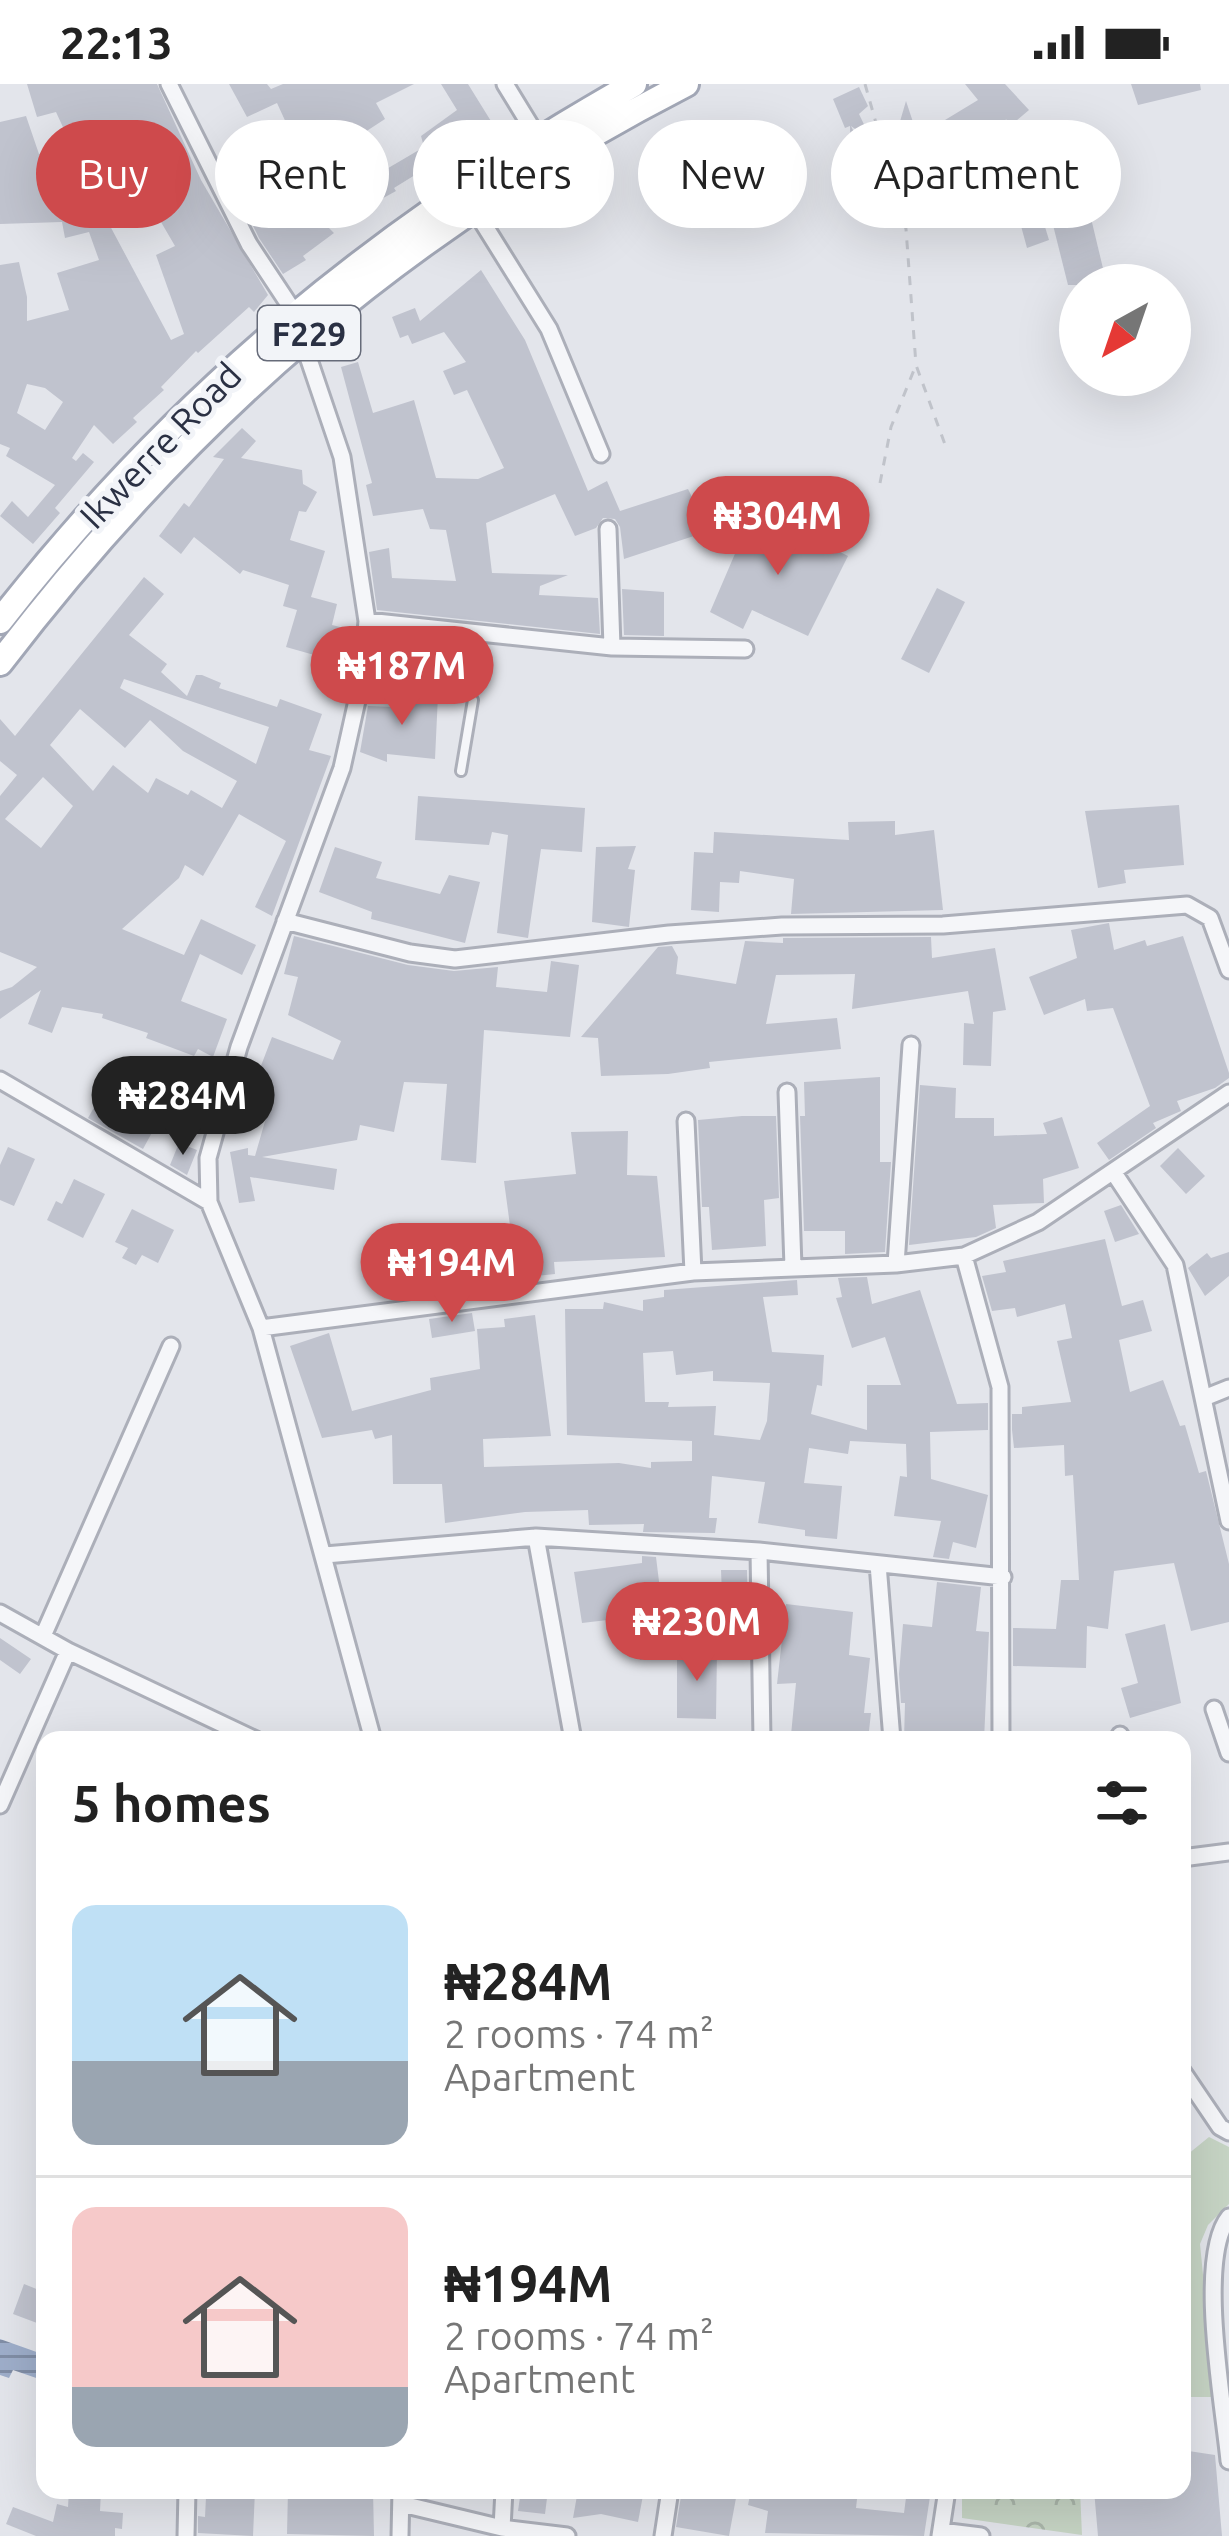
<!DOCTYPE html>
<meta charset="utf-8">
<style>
:root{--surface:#fff;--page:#f2f2f2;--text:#222;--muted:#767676;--line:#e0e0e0;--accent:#ce4a4c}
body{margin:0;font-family:Ubuntu,sans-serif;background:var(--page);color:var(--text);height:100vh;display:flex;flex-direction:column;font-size:45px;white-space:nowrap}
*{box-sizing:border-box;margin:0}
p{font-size:39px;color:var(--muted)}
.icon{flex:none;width:66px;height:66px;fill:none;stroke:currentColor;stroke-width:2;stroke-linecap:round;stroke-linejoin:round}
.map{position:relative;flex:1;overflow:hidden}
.sheet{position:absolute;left:36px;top:1647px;width:1155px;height:768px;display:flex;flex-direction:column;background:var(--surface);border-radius:24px;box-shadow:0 12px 48px #0002}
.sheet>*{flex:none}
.guide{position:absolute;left:36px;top:36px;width:1158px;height:108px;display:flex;gap:24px}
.needle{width:78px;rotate:220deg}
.fabs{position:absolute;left:1059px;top:180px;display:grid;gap:24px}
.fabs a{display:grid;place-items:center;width:132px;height:132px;border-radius:50%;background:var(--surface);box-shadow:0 12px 48px #0002;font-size:60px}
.price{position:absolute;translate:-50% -102px;padding:0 27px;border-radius:42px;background:var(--accent);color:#fff;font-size:39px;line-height:78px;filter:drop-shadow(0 3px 6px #0008)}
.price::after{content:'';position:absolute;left:50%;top:72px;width:36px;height:27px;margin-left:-18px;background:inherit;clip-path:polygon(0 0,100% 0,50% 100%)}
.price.selected{background:#222;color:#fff}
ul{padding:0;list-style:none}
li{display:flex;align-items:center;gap:36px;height:300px;padding:0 36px}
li+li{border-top:3px solid var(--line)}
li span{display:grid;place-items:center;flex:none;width:336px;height:240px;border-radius:24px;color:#555}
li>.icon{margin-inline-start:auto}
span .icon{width:144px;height:144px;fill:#fffc;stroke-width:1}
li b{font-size:51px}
h2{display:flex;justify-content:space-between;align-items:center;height:144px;padding:0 36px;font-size:51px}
.chip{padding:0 42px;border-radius:54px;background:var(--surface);box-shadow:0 12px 48px #0002;font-size:42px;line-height:108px}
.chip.selected{background:var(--accent);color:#fff}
.status{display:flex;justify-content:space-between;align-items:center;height:84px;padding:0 60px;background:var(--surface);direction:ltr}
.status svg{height:33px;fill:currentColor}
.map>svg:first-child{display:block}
.grass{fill:#c6d4c4}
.forest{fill:url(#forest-crowns)}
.water{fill:url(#water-rules)}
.building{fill:#c0c3ce;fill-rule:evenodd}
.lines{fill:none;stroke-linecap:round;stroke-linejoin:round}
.lane-casing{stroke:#acafb9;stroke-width:14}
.street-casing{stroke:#acafb9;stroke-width:21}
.primary-casing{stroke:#a2a7b6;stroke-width:30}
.path{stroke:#c0c3ca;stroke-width:3;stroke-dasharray:9 9;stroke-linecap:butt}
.lane{stroke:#f5f6f9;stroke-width:8}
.street{stroke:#f5f6f9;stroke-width:15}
.primary{stroke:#fff;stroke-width:24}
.labels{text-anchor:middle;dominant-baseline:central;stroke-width:10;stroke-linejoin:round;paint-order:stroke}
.shield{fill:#f2f4f8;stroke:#666b79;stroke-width:3}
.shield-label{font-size:33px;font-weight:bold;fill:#2a3043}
.street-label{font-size:36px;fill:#2a3043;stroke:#f2f4f8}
</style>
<div class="status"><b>22:13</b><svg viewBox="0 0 49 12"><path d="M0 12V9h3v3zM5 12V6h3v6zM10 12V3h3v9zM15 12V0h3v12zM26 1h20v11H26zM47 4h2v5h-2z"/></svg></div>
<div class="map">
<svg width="1229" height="2452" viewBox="0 0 1229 2452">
<defs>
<pattern id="forest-crowns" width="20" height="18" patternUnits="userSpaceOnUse" patternTransform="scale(3)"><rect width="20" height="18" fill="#c6d4c4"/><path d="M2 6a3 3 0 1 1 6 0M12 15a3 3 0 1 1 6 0" fill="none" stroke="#aab6aa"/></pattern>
<pattern id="water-rules" width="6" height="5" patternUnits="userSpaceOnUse" patternTransform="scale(3)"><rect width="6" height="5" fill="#9eaeca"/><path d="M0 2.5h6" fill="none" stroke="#818ea6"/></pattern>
</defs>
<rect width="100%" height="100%" fill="#e3e5eb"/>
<!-- grass -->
<path class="grass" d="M 1209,2053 L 1229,2063 L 1229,2120 L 1208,2141 L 1200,2160 L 1215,2313 L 1182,2313 L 1182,2075 Z"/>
<!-- forest -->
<path class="forest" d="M 962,2406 L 1080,2406 L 1082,2451 L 962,2434 Z"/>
<!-- water -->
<path class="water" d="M 0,2255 L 45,2271 L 45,2297 L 13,2286 L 9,2294 L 0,2291 Z"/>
<!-- building -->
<path class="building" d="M 27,0 L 157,0 L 201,96 L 268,211 L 254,228 L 249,223 L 198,269 L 196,267 L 161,303 L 164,306 L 133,334 L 137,338 L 113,360 L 94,341 L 72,374 L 76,377 L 83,369 L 94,378 L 55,424 L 60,429 L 33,460 L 0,432 L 12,417 L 28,433 L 55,401 L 6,372 L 10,364 L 0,360 L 0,181 L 19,178 L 27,213 L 27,237 L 69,226 L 57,189 L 99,176 L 89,148 L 65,154 L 62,138 L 0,140 L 0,38 L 26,32 L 39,70 L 73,65 L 56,28 L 37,33 ZM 147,114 L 175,162 L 156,171 L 184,250 L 171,256 L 109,140 L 137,131 ZM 27,300 L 45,304 L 63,318 L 45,346 L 17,329 Z
M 229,0 L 267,0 L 271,5 L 283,0 L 414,0 L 376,19 L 385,35 L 336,67 L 356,103 L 424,63 L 421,52 L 457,26 L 441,0 L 468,0 L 494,42 L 394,104 L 396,107 L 329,144 L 334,149 L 303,172 L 306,176 L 283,190 L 259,154 L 225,85 L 293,54 L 277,19 L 247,33 Z
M 965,0 L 1005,0 L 1029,26 L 1010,42 L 1006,35 L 994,79 L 938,100 L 939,109 L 934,112 L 938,125 L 926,129 L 918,119 L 921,99 L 900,78 L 904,75 L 896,51 L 906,17 L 920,59 L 930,52 L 952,49 L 945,36 L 978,16 Z
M 1131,0 L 1200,0 L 1201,6 L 1138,21 Z
M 859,3 L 868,22 L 859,30 L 872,57 L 851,42 L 870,81 L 851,84 L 850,42 L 845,44 L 833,15 Z
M 1035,110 L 1049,156 L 1027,164 L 1014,116 Z
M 1090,130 L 1107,201 L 1068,201 L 1053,141 Z
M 481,186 L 525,256 L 588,407 L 607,397 L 620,427 L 688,405 L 709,447 L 624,475 L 620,443 L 615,435 L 603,434 L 596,444 L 575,452 L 555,410 L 486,439 L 492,489 L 568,491 L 540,502 L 539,511 L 598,514 L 600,550 L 377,526 L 369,468 L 389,464 L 392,494 L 456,497 L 446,446 L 430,445 L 423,425 L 373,432 L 366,401 L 372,399 L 341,283 L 358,278 L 373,329 L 414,316 L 436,394 L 478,395 L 504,384 L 467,306 L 454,311 L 443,287 L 466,278 L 444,248 L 412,260 L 408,251 L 400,254 L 392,233 L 415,224 L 420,237 Z
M 242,344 L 256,357 L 241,374 L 302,386 L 303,400 L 317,408 L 306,428 L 299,427 L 290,456 L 325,467 L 311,513 L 337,520 L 332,541 L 348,545 L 339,578 L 286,563 L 297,526 L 283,522 L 289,501 L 243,486 L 240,490 L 194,453 L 181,470 L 159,452 L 184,419 L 189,423 L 224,375 L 213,373 Z
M 752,430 L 801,457 L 804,450 L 848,472 L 808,552 L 752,526 L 743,545 L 710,528 Z
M 144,493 L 164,510 L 129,551 L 167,580 L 161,588 L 187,612 L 196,591 L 202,591 L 221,599 L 219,604 L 277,623 L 280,615 L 322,630 L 309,666 L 331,672 L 272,832 L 255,823 L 286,757 L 239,730 L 203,792 L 185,781 L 179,794 L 122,845 L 184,871 L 201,835 L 256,861 L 242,891 L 200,870 L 181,917 L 227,935 L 213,973 L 198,965 L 194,972 L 146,954 L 148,949 L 102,934 L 103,930 L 62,923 L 52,949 L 28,940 L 41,906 L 0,935 L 0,907 L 12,903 L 37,883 L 0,868 L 0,712 L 17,691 L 0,677 L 0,635 L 15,652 ZM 124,595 L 269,643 L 256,680 L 120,604 ZM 80,625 L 125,664 L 150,636 L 183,667 L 237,697 L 222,724 L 191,706 L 188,711 L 156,694 L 148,709 L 113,681 L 93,707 L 50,661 ZM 43,693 L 73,722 L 41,764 L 5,735 Z
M 937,504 L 965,518 L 929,589 L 901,575 Z
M 622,505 L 664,508 L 664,552 L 624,551 Z
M 378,550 L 424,555 L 424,569 L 377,565 Z
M 395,610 L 438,611 L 435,675 L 387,670 L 387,678 L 360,668 L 368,622 L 395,623 Z
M 418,712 L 585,724 L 582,768 L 541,765 L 528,854 L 497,849 L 508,751 L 492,748 L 489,761 L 415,756 Z
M 1179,721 L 1184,781 L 1124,786 L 1126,799 L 1098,804 L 1085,727 Z
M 895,737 L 895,751 L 934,746 L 943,826 L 791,830 L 794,795 L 740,787 L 739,799 L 720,798 L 719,828 L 691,826 L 694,768 L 713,769 L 714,748 L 849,756 L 848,738 Z
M 636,762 L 628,785 L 635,786 L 629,843 L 592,838 L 596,763 Z
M 335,763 L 382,778 L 376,794 L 440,810 L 449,791 L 480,798 L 465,859 L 371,835 L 372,828 L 319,808 Z
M 1109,839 L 1114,866 L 1145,856 L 1147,862 L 1183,852 L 1229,989 L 1229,994 L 1215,1004 L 1177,1017 L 1181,1027 L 1153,1039 L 1156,1044 L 1109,1076 L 1097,1059 L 1150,1022 L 1113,924 L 1087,927 L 1085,915 L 1044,931 L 1029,893 L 1077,874 L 1071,846 Z
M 294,852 L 408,881 L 454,887 L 498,883 L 496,903 L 547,908 L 551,877 L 579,881 L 570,953 L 484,946 L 476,1079 L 441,1076 L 447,1000 L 404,998 L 394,1048 L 360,1041 L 357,1056 L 262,1073 L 337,1085 L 334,1106 L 250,1093 L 255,1117 L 239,1119 L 230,1068 L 248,1064 L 248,1071 L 255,1072 L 274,1006 L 254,1000 L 272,953 L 333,976 L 341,957 L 288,931 L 298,893 L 284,890 Z
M 931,853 L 932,874 L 995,864 L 1006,926 L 993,928 L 991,982 L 963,981 L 964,939 L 974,940 L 968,907 L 852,925 L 855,890 L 776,891 L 766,940 L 837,934 L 841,965 L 709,978 L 710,984 L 668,990 L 601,992 L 598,954 L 581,953 L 658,863 L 672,862 L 678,873 L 676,890 L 736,900 L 745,857 L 783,859 L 783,854 Z
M 880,993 L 880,1078 L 891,1078 L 885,1168 L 845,1170 L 845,1147 L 804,1147 L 800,1032 L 805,1032 L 804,998 Z
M 920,1001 L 956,1004 L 955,1034 L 994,1034 L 994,1052 L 1047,1050 L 1043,1039 L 1062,1033 L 1079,1084 L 1043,1095 L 1044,1119 L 993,1121 L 996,1144 L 976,1153 L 909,1161 Z
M 100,1013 L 155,1043 L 143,1065 L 88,1034 Z
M 742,1032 L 776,1032 L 779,1114 L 764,1116 L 766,1162 L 712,1166 L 709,1123 L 702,1123 L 698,1036 Z
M 628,1047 L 627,1091 L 657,1092 L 665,1173 L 554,1178 L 555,1190 L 517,1194 L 504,1097 L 576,1090 L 571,1048 Z
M 179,1059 L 197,1066 L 187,1091 L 170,1081 Z
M 8,1063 L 35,1075 L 14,1122 L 0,1116 L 0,1081 Z
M 1178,1064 L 1205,1092 L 1186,1110 L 1160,1082 Z
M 74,1095 L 105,1110 L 83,1154 L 47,1136 L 56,1117 L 62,1120 Z
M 1121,1121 L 1139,1150 L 1115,1158 L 1104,1127 Z
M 132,1125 L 174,1146 L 158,1179 L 142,1171 L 136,1181 L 122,1174 L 128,1164 L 115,1158 Z
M 1105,1155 L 1122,1222 L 1143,1216 L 1152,1247 L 1119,1256 L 1130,1308 L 1163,1296 L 1180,1342 L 1185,1341 L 1199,1389 L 1206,1387 L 1229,1480 L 1229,1538 L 1191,1547 L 1174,1479 L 1114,1487 L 1108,1545 L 1087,1542 L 1086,1584 L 1013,1582 L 1013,1544 L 1056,1545 L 1061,1496 L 1079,1496 L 1073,1391 L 1065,1392 L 1064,1361 L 1014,1364 L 1012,1346 L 1012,1330 L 1022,1330 L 1022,1323 L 1071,1318 L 1057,1257 L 1072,1254 L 1065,1220 L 1017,1233 L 1015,1224 L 992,1227 L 982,1192 L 1006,1188 L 1003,1177 Z
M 1229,1168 L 1229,1192 L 1205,1212 L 1188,1184 L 1207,1169 L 1211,1174 Z
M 867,1193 L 872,1220 L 920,1206 L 957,1320 L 988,1319 L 988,1346 L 930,1348 L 931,1395 L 988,1411 L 976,1464 L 953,1458 L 949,1475 L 933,1473 L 941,1437 L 894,1432 L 900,1392 L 907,1393 L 906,1360 L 850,1357 L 848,1370 L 809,1364 L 804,1399 L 842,1402 L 837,1455 L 805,1452 L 805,1446 L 758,1439 L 765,1398 L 712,1392 L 709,1434 L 717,1434 L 715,1449 L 643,1448 L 644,1440 L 589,1441 L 588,1426 L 525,1428 L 445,1439 L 442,1400 L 393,1400 L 392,1351 L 375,1355 L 372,1346 L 322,1354 L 290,1262 L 329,1249 L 352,1327 L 431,1306 L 430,1294 L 480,1285 L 477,1245 L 505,1243 L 504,1235 L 535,1231 L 551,1352 L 483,1355 L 484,1383 L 619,1379 L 651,1384 L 651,1378 L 692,1377 L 692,1357 L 567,1351 L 565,1225 L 603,1225 L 604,1218 L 643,1227 L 643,1216 L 664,1213 L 664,1206 L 797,1196 L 798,1211 L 763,1213 L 772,1268 L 824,1271 L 822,1302 L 817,1301 L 811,1330 L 867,1346 L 867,1301 L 901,1301 L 885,1253 L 852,1264 L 836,1214 L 842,1213 L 838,1194 ZM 673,1267 L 676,1291 L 713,1287 L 713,1297 L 770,1299 L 767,1337 L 760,1356 L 714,1351 L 716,1322 L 668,1323 L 669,1318 L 645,1318 L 643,1269 Z
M 472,1229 L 475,1247 L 432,1254 L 429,1235 Z
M 642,1472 L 656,1473 L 668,1571 L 640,1576 L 633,1533 L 582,1539 L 574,1488 L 642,1479 Z
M 721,1486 L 747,1486 L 748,1559 L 724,1560 Z
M 937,1498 L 981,1503 L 976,1547 L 989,1548 L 984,1656 L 904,1656 L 905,1619 L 901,1619 L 899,1590 L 903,1540 L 932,1543 Z
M 786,1520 L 853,1528 L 849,1571 L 870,1574 L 864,1629 L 871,1629 L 868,1656 L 791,1651 L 796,1599 L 777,1600 Z
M 1165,1540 L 1181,1619 L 1130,1634 L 1121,1604 L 1138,1599 L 1125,1550 Z
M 0,1554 L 31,1575 L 20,1590 L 0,1576 Z
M 677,1565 L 717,1566 L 716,1635 L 677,1634 Z
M 24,2200 L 44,2208 L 39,2222 L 45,2224 L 45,2242 L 13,2230 Z
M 1182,2366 L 1215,2371 L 1222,2452 L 1098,2452 L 1094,2406 L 1182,2406 Z
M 69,2406 L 101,2406 L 100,2427 L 123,2429 L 122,2445 L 115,2444 L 115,2452 L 36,2452 L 6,2440 L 13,2423 L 53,2438 L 57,2420 L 68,2423 Z
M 239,2406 L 255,2406 L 253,2452 L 198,2449 L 198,2432 L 205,2433 L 206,2413 L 239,2415 Z
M 288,2406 L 373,2406 L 374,2452 L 287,2450 Z
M 521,2406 L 548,2406 L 545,2430 L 518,2427 Z
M 578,2406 L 644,2406 L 638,2438 L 601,2430 L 573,2434 Z
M 682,2406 L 736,2414 L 729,2452 L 676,2443 Z
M 751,2406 L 858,2406 L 856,2424 L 904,2429 L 907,2406 L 931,2406 L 924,2452 L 765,2449 L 768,2427 L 748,2421 Z"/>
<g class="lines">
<!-- lane casing -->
<g class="lane-casing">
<path id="lane" d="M 363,594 L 464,603 L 473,616 L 461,687"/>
</g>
<!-- street casing -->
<g class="street-casing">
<path id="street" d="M 169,0 L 249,160 L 294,228
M 505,0 L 538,54
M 473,123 L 549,245 L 601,370
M 302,255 L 342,373 L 367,537 L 362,594 L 342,684 L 239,963 L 208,1074 L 209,1118 L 261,1244 L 373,1656
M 608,445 L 612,563
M 367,537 L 612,563 L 745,565
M 285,837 L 410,869 L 455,875 L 669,850 L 782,842 L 943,841 L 1187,821 L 1210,834 L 1229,886
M 0,996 L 209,1118
M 787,1008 L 793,1183
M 686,1037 L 693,1188
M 1114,1089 L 1175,1181 L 1229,1437
M 964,1172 L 1000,1303 L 1001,1656
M 896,1180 L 911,961
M 261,1244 L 693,1188 L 896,1180 L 964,1172 L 1038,1138 L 1229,1009
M 1204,1314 L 1229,1304
M 536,1453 L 573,1656
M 759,1467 L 762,1656
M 325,1471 L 536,1453 L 759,1467 L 1003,1493
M 878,1480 L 892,1656
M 0,1529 L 68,1567 L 0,1721
M 43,1552 L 171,1262
M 68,1567 L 256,1656
M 1214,1625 L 1229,1669
M 1120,1651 L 1120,1656
M 1182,1774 L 1229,1768
M 1182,1987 L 1220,2043 L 1229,2048
M 1229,2133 C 1196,2174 1224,2322 1229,2377
M 402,2420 L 502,2444 L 567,2452
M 502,2444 L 504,2406
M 941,2447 L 981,2452
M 186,2452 L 187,2406
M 400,2452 L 401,2406
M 663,2452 L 670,2406
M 940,2452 L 947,2406"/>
</g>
<!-- primary casing -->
<g class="primary-casing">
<path id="primary" d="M 0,537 C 178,309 382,142 634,0
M 0,579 C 192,328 404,145 686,0"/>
</g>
<!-- path -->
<path class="path" d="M 865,0 L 906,145 L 916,281
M 880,399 L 891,343 L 916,281 L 947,366"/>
<!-- lane -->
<use href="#lane" class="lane"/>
<!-- street -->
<use href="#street" class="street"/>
<!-- primary -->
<use href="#primary" class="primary"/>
</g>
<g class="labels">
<!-- shield labels -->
<rect class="shield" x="258" y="222" width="102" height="54" rx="9"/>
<g class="shield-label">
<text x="309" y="249">F229</text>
</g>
<!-- street labels -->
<g class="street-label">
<text transform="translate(160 361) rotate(-46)">Ikwerre Road</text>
</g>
</g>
</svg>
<div class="fabs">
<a><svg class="needle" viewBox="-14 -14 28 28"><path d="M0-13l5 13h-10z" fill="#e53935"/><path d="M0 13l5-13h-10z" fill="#767676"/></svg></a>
</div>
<b class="price" style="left:778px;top:494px">₦304M</b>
<b class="price" style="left:402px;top:644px">₦187M</b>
<b class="price selected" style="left:183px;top:1074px">₦284M</b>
<b class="price" style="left:452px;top:1241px">₦194M</b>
<b class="price" style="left:697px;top:1600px">₦230M</b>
<div class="guide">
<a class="chip selected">Buy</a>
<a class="chip">Rent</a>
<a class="chip">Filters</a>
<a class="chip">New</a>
<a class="chip">Apartment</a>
</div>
<section class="sheet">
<h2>5 homes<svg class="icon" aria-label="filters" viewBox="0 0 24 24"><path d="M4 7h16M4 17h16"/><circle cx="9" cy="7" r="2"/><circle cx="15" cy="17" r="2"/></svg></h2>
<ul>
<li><span style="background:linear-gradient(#bfe0f5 65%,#9aa5b1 0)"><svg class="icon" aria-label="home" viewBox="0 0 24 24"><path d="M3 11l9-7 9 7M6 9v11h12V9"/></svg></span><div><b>₦284M</b><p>2 rooms · 74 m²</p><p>Apartment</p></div></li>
<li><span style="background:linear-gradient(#f6c9c9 75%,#9aa5b1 0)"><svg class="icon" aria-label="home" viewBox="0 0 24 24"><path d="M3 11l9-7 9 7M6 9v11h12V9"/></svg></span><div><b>₦194M</b><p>2 rooms · 74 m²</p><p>Apartment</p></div></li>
</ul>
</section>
</div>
